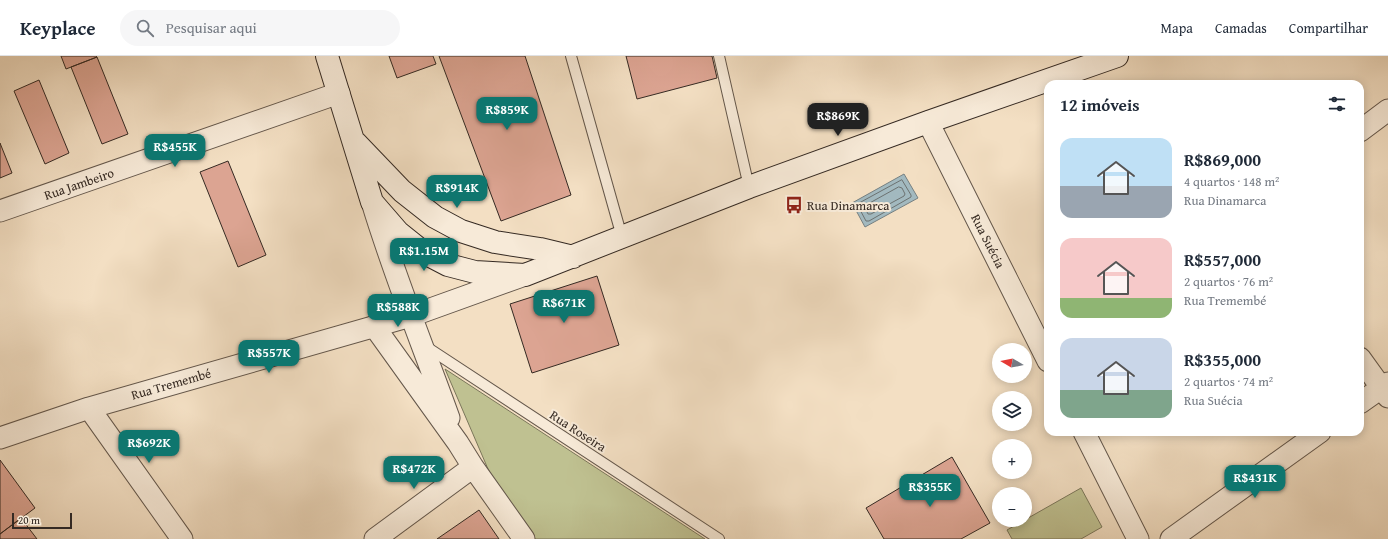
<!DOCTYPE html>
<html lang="pt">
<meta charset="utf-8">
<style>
:root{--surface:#fff;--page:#f6f6f7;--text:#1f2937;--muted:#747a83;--line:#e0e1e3;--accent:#0f766e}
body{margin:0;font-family:"Gentium Book Plus",serif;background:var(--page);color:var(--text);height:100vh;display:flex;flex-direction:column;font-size:15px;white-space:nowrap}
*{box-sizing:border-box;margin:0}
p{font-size:13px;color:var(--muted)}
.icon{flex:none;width:22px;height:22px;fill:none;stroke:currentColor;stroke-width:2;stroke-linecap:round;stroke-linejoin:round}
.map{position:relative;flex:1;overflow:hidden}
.side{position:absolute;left:1044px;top:24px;width:320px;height:356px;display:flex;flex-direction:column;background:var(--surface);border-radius:12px;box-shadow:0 2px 10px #0003}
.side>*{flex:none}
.needle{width:26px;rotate:280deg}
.fabs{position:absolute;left:992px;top:287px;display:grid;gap:8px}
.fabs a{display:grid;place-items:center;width:40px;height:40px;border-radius:50%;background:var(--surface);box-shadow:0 2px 10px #0003;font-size:20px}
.scale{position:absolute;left:12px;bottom:10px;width:60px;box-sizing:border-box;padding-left:4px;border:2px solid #352a23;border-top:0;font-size:11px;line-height:14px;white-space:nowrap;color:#352a23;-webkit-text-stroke:3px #f7ead8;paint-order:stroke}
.price{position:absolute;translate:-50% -34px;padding:0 9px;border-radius:8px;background:var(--accent);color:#fff;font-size:13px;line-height:26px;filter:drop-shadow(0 1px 2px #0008)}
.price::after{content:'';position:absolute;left:50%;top:24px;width:12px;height:9px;margin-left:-6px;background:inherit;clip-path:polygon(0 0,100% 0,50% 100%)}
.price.active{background:#222;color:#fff}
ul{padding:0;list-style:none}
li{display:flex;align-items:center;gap:12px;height:100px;padding:0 16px}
li span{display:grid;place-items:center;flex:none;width:112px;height:80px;border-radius:12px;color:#555}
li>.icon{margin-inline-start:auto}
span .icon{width:48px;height:48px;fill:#fffc;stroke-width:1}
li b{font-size:17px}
h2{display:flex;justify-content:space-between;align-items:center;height:48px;padding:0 16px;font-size:17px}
header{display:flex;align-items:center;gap:24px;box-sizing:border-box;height:56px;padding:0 20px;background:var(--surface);border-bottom:1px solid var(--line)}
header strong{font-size:19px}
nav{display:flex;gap:22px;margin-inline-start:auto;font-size:14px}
.search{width:280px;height:36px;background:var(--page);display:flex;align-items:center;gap:10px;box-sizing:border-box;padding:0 14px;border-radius:22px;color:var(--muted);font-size:15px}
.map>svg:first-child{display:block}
.green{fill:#bfc191;stroke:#7a765a}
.water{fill:#a2b9bf;stroke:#768081}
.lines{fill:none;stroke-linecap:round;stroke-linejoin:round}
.shore{stroke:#6c7271;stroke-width:1}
.building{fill:#dca492;stroke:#352a23}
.lane-casing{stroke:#64574b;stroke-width:12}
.street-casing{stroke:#64574b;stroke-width:23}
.secondary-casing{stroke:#352a23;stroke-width:24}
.lane{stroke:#f7ead8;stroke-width:10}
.street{stroke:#f7ead8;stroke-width:21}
.secondary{stroke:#f7ead8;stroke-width:22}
.labels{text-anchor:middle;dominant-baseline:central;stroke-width:4;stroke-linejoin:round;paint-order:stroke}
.street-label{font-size:13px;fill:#352a23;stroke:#f7ead8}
.poi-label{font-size:13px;fill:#352a23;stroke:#f7ead8;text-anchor:start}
</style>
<header>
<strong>Keyplace</strong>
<div class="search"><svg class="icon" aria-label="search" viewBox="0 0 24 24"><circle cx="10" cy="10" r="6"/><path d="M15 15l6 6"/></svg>Pesquisar aqui</div>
<nav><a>Mapa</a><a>Camadas</a><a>Compartilhar</a></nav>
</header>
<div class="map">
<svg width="1388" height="483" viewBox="0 0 1388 483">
<rect width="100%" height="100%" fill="#f3dfc3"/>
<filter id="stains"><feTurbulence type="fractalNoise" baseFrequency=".005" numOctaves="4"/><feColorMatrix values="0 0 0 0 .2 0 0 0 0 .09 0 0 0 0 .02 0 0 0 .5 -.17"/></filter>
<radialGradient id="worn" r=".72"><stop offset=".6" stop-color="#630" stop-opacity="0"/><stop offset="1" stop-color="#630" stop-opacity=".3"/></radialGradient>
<!-- green -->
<path class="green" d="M 445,313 L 705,483 L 535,483 L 496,427 L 488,413 Z
M 1081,432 L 1102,471 L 1081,483 L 1012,483 L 1007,474 Z"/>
<!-- water -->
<path class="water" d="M 904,118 L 918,142 L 865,171 L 852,147 Z"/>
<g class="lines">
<!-- shore -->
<path class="shore" d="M 902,124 L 911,139 L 911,141 L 869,165 L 866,165 L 858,150 L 858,148 Z
M 899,131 L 902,132 L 905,138 L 904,140 L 871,158 L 868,158 L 865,152 L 865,150 Z"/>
</g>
<!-- building -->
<path class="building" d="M 61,0 L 96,0 L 97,1 L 66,13 Z
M 389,0 L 433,0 L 436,8 L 397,22 Z
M 439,0 L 525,0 L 571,139 L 501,165 Z
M 626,0 L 712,0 L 717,22 L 637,43 Z
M 97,1 L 128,78 L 102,88 L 71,11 Z
M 39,24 L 69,97 L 45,108 L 14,35 Z
M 0,87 L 12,117 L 0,122 Z
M 228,105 L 266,199 L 238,211 L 200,116 Z
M 597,220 L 619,289 L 532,317 L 510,248 Z
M 952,401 L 990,467 L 961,483 L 884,483 L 866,452 Z
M 0,404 L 35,452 L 0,478 Z
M 479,454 L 499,483 L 437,483 Z
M 21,462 L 37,483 L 0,483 L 0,478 Z"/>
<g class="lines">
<!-- lane casing -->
<g class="lane-casing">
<path id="lane" d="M 571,0 L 622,181
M 719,0 L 749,131
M 425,290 L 719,483"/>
</g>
<!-- street casing -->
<g class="street-casing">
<path id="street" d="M 928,66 L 1048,305
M 1360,75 L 1388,54
M 372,146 C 394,219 423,290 449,362
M 0,155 L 339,37
M 374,270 L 458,387 L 473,411 L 524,483
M 1360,302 L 1388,341
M 1360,347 L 1388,327
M 89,352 L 182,483
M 1084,376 L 1138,483
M 0,382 L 89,352 L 411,260 L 525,219
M 375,483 L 473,411
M 1171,483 L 1320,376"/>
</g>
<!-- secondary casing -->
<g class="secondary-casing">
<path id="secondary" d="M 327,0 L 372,146 L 398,176 L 423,196 L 448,209 L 475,216 L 525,219 L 749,131 L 928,66 L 1117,0
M 356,87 L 402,135 L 435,161 L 461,175 L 495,186 L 540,193 L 573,201"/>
</g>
<!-- lane -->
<use href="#lane" class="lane"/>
<!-- street -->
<use href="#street" class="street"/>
<!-- secondary -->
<use href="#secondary" class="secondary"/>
</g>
<!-- icons -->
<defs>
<g id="bus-bare" transform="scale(1.38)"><path d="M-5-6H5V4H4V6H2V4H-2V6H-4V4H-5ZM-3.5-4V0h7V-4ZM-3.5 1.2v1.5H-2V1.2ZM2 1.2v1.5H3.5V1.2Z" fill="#8f2418" stroke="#f7ead8" stroke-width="2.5" paint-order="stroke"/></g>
</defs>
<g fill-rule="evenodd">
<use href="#bus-bare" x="794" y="149"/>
</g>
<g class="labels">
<!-- street labels -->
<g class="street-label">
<text transform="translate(79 128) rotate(-19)">Rua Jambeiro</text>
<text transform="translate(988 185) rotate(63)">Rua Suécia</text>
<text transform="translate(171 328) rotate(-16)">Rua Tremembé</text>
<text transform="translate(578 375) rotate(33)">Rua Roseira</text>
</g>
<!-- poi labels -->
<g class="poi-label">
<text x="807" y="149">Rua Dinamarca</text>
</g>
</g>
<rect width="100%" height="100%" filter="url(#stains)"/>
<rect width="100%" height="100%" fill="url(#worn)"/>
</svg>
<div class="fabs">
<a><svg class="needle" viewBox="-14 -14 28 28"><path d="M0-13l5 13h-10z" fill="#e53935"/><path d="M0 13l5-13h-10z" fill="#747a83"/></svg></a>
<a><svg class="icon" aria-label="layers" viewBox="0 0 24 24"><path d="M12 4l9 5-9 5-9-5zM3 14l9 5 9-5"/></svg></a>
<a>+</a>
<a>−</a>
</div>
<div class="scale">20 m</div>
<b class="price" style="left:507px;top:75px">R$859K</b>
<b class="price active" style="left:838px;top:81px">R$869K</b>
<b class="price" style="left:175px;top:112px">R$455K</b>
<b class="price" style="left:457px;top:153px">R$914K</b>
<b class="price" style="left:424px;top:216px">R$1.15M</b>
<b class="price" style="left:564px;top:268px">R$671K</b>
<b class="price" style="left:398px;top:272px">R$588K</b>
<b class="price" style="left:269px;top:318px">R$557K</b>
<b class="price" style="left:149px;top:408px">R$692K</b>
<b class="price" style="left:414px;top:434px">R$472K</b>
<b class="price" style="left:1255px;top:443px">R$431K</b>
<b class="price" style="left:930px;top:452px">R$355K</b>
<section class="side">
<h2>12 imóveis<svg class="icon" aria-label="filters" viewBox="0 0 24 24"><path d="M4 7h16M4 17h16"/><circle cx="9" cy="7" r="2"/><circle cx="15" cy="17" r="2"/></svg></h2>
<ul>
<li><span style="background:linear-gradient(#bfe0f5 60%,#9aa5b1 0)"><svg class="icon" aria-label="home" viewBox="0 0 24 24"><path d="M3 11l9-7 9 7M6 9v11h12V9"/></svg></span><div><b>R$869,000</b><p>4 quartos · 148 m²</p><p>Rua Dinamarca</p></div></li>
<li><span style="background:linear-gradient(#f6c9c9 75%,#8fb573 0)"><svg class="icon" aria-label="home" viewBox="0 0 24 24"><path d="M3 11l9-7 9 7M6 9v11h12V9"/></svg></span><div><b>R$557,000</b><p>2 quartos · 76 m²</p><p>Rua Tremembé</p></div></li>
<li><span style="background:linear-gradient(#c9d6e8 65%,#7fa58c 0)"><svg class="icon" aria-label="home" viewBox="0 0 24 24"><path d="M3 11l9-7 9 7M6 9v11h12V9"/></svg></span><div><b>R$355,000</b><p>2 quartos · 74 m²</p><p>Rua Suécia</p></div></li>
</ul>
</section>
</div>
